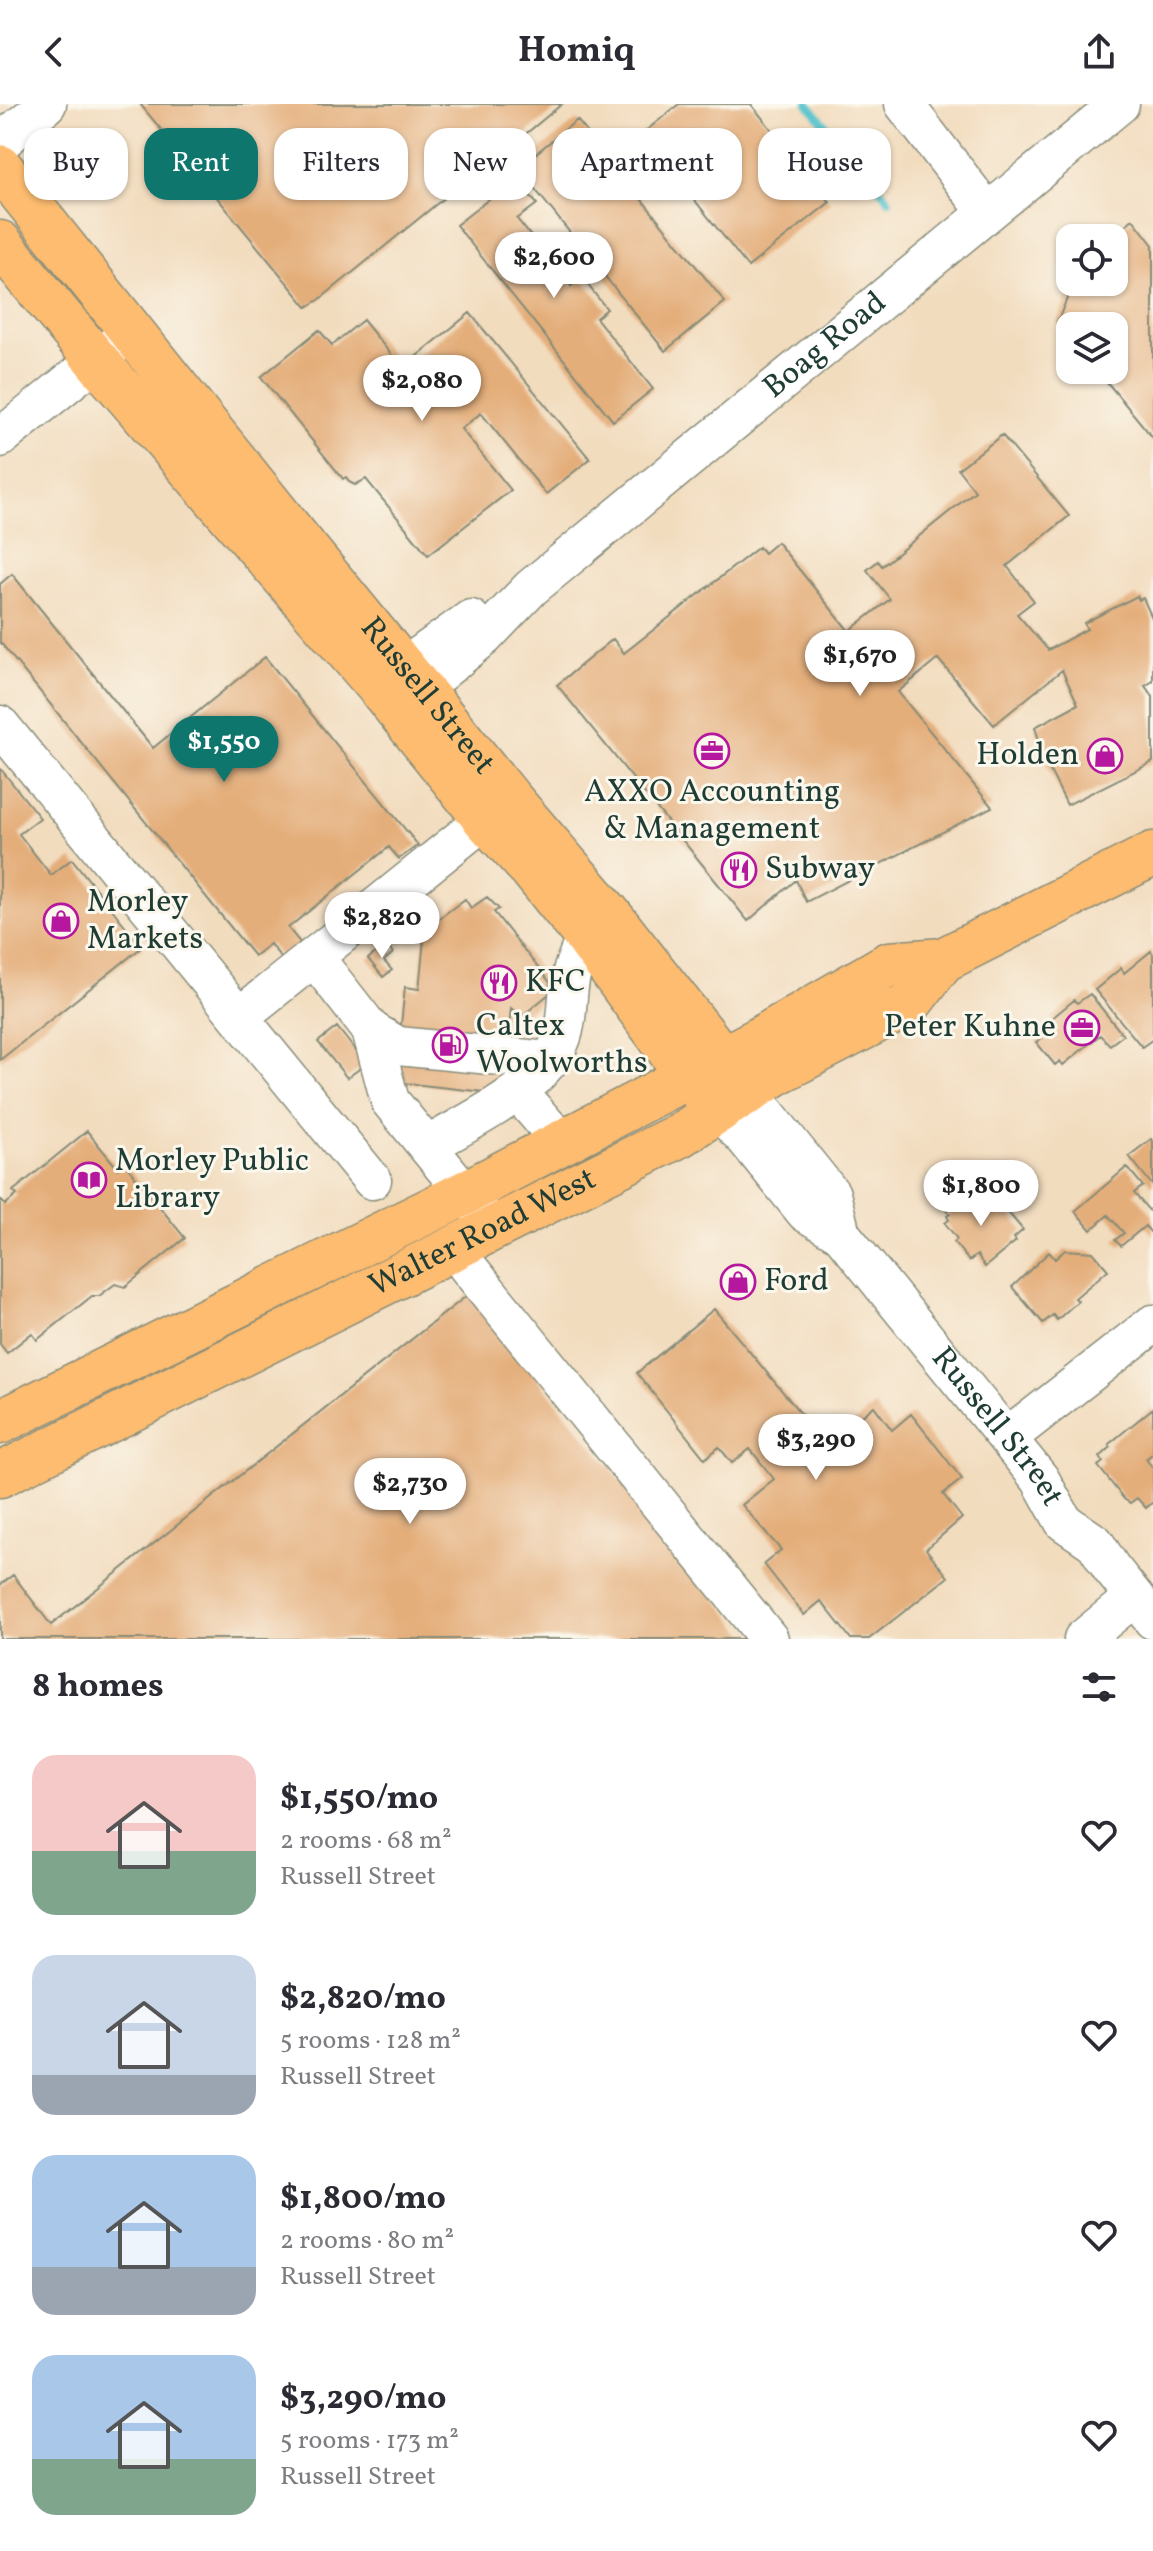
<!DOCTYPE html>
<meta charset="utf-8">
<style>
:root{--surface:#fff;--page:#f7f7f7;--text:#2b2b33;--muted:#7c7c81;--accent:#0f766e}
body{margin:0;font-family:Vollkorn,serif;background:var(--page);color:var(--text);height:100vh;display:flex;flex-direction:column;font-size:30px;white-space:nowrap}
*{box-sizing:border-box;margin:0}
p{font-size:26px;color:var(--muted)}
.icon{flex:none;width:44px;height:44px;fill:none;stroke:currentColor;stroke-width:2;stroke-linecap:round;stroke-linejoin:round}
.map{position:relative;height:1535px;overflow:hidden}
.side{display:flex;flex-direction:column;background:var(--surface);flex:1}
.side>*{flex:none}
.banner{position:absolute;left:24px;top:24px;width:1106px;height:72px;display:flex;gap:16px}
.controls{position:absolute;left:1056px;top:120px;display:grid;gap:16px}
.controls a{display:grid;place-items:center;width:72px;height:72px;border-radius:16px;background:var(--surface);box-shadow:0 2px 6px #0004;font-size:40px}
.price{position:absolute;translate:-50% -68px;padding:0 18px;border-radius:28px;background:#fff;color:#222;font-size:26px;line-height:52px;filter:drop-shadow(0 2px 4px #0008)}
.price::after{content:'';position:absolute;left:50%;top:48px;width:24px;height:18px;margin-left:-12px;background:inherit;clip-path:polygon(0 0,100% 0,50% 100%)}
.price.current{background:var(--accent);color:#fff}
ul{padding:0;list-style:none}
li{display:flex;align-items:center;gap:24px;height:200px;padding:0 32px}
li span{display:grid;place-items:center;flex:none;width:224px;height:160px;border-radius:24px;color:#555}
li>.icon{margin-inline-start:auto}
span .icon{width:96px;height:96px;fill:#fffc;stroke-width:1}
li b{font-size:34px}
h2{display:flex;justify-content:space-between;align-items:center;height:96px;padding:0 32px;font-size:34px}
.chip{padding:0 28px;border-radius:24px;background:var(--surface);box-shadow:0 2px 6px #0004;font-size:28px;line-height:72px}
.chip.current{background:var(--accent);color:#fff}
header{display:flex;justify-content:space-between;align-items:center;height:104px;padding:0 32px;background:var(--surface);font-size:36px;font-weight:700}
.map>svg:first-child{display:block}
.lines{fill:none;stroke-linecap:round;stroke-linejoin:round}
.stream{stroke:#54c2cc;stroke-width:8}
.building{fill:#e4ae7a}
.minor-casing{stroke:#888c79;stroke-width:41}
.major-casing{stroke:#888c79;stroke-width:47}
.minor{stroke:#fff;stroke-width:38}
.major{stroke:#fdbc70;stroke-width:44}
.labels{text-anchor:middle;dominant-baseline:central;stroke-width:6;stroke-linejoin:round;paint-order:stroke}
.street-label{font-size:32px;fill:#1f3d34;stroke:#fbf7ec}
.poi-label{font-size:32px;fill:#1f3d34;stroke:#fbf7ec;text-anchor:start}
</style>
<header><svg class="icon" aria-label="back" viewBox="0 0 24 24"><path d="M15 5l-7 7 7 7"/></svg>Homiq<svg class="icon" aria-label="share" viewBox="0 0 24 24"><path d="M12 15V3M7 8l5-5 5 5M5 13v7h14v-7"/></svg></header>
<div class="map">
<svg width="1153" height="1535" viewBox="0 0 1153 1535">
<rect width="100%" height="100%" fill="#fbf7ec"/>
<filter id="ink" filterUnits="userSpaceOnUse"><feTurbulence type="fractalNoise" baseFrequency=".0125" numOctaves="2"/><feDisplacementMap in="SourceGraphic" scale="16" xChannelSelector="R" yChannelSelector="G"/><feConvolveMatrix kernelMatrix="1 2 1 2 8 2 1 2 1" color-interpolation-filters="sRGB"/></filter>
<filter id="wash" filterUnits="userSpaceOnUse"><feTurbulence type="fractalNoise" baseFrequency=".006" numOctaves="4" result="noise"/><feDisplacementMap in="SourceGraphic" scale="32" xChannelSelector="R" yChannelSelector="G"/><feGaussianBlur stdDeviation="1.8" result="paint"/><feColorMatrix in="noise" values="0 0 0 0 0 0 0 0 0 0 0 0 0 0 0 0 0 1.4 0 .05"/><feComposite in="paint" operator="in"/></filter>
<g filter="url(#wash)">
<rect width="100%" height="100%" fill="#f2dcbe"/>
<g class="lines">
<!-- stream -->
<path class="stream" d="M 808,0 L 889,96"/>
</g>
<g id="blocks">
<!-- building -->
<path class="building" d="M 140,0 L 562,0 L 516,38 L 524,48 L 479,84 L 466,76 L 319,196 L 307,203 Z
M 679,0 L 751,0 L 830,98 L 748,163 L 642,30 Z
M 577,16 L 725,198 L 665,247 L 518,64 Z
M 516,74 L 537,100 L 517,115 L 571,182 L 582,173 L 594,189 L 607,205 L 596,214 L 653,285 L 613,317 L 456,121 Z
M 1133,115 L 1153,141 L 1153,334 L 1097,266 L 1114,266 L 1114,222 L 1070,222 L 1070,233 L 1057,218 L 1074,178 L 1114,178 L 1114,134 L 1110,134 Z
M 470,209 L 590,355 L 546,390 L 481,309 L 461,325 L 511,386 L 428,451 L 366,375 L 355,381 L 349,378 L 346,373 L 343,375 L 261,273 L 319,226 L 332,241 L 363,216 L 402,264 Z
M 1002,331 L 1069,412 L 1007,462 L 1034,497 L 1017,510 L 1048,546 L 1087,525 L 1084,519 L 1137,492 L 1139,496 L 1143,494 L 1153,516 L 1153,577 L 1145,582 L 1153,593 L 1153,658 L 1067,701 L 1045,657 L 1035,623 L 1078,600 L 1062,566 L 994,621 L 938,555 L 898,588 L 992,703 L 806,798 L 796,776 L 748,817 L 557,581 L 613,535 L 624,549 L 759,443 L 764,449 L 777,438 L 849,527 L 890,495 L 867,466 L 878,457 L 882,462 L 975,387 L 958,365 Z
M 12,470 L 153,644 L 265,553 L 418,741 L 399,755 L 389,743 L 288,824 L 302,841 L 283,856 L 270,840 L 254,852 L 0,538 L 0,480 Z
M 0,664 L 40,714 L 19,730 L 51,771 L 72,755 L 142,843 L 0,956 Z
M 487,793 L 499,805 L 494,808 L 555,885 L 521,913 L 511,904 L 502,990 L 395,978 L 405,883 L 419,885 L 425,825 L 465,795 L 471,804 Z
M 386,840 L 393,849 L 384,857 L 392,866 L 383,873 L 368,855 Z
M 1151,847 L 1153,850 L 1153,935 L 1142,943 L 1095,886 L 1121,864 L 1124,869 Z
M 1090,890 L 1123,931 L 1110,941 L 1100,931 L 1063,961 L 1060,957 L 1055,961 L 1036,938 L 1042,934 L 1039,931 L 1055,917 L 1052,914 L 1074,896 L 1077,899 Z
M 337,923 L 366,960 L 347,974 L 318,938 Z
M 87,1027 L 118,1065 L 125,1060 L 185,1134 L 125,1183 L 115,1180 L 99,1192 L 92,1192 L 37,1236 L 32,1229 L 7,1249 L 0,1240 L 0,1095 L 5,1101 L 17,1091 L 13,1087 Z
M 1151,1035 L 1153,1037 L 1153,1082 L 1129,1052 Z
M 1127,1063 L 1143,1082 L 1134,1089 L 1153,1111 L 1153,1131 L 1145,1122 L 1121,1142 L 1115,1136 L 1124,1129 L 1108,1111 L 1091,1126 L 1075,1107 Z
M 964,1086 L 976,1106 L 984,1099 L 987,1103 L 997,1095 L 1023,1126 L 1014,1134 L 1016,1137 L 985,1163 L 977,1151 L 969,1157 L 954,1138 L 957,1135 L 945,1119 L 949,1116 L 947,1112 L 950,1110 L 943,1102 Z
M 1065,1146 L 1093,1148 L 1108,1166 L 1075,1194 L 1078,1197 L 1057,1216 L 1053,1211 L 1043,1219 L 1012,1183 L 1049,1148 L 1055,1155 Z
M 469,1190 L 749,1535 L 0,1535 L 0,1481 L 13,1471 L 51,1521 Z
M 714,1205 L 822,1335 L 831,1327 L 847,1348 L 858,1339 L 847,1325 L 874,1302 L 892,1326 L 911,1310 L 962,1375 L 943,1390 L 962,1414 L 926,1445 L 948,1473 L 869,1535 L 851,1535 L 821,1497 L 804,1511 L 764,1460 L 781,1446 L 742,1401 L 774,1375 L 750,1345 L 732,1359 L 719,1343 L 705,1355 L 637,1269 Z
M 1153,1304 L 1153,1349 L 1146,1355 L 1153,1364 L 1153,1398 L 1146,1404 L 1137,1394 L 1130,1399 L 1124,1395 L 1098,1362 L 1103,1358 L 1100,1353 L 1111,1343 L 1109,1340 Z"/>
</g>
</g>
<g filter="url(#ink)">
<use href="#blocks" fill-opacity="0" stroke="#888c79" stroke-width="2"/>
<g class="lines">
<!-- minor casing -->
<g class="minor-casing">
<g id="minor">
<path d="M 904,0 L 987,108"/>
<path d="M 0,39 L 47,0"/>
<path d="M 0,334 L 132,227"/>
<path d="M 378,582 L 471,515"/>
<path id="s1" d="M 398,603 L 484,533 L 531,484 L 1120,0"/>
<path d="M 0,621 L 372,1076"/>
<path d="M 314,853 L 371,926 L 398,942 L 549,957"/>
<path d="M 239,913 L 508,697"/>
<path d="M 371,926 L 390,997 L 483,1111"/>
<path d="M 518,988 L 562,1039"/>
<path d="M 749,988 L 831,1090 L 841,1130"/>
<path id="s2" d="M 718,1007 L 745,1034 L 806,1109 L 841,1130 L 1040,1375 L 1064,1418 L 1095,1439 L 1111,1464 L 1153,1516"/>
<path d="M 427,1042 C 471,1016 544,984 562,933 C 569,913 566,892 571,872 C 574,859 581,845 586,832"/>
<path d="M 457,1144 L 467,1162 L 769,1535"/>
<path d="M 1007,1334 L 1153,1220"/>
<path d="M 1083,1535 L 1134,1493"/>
</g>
</g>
<!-- major casing -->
<g class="major-casing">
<g id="major">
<path id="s3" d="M 0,63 L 289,424 L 510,695 L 609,810 L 749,988"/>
<path d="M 0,139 L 97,257 L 378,582 L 485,715 L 532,766 L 586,832 L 688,972 L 718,1007"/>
<path d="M 0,1318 L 465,1089 L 756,937 L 889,860 L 943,856 L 1153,750"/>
<path id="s4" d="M 0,1371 L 680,1031 L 780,967 L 909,900 L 943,856"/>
</g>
</g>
<!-- minor -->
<use href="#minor" class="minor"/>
<!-- major -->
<use href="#major" class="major"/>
</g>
</g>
<!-- icons -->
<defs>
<g id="office-ring" transform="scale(1.8)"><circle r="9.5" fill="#fbf7ec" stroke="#b5179e" stroke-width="1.5"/><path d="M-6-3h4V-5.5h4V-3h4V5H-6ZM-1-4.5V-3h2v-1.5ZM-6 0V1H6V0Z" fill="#b5179e"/></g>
<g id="shop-ring" transform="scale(1.8)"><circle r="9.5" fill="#fbf7ec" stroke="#b5179e" stroke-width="1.5"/><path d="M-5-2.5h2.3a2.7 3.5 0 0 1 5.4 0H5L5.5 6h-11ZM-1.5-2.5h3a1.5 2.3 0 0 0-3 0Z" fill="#b5179e"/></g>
<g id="restaurant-ring" transform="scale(1.8)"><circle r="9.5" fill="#fbf7ec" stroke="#b5179e" stroke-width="1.5"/><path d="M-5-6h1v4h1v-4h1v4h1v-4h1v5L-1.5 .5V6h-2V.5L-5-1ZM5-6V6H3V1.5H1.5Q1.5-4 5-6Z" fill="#b5179e"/></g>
<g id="fuel-ring" transform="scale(1.8)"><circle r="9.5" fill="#fbf7ec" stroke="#b5179e" stroke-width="1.5"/><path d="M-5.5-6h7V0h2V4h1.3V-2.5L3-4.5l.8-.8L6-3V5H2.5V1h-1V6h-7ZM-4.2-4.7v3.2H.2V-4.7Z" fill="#b5179e"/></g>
<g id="library-ring" transform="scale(1.8)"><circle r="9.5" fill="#fbf7ec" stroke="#b5179e" stroke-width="1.5"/><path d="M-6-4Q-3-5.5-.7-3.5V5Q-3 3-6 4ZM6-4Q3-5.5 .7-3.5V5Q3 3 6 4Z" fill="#b5179e"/></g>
</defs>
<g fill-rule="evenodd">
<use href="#office-ring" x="712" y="647"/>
<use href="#shop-ring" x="1105" y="652"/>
<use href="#restaurant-ring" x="739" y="766"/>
<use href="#shop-ring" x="61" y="817"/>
<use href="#restaurant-ring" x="499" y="879"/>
<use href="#office-ring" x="1082" y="924"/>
<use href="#fuel-ring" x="450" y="941"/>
<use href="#library-ring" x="89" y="1076"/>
<use href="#shop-ring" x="738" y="1178"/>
</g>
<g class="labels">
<!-- street labels -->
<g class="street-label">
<text stroke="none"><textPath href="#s1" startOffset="560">Boag Road</textPath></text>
<text stroke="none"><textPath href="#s3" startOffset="680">Russell Street</textPath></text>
<text stroke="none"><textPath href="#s4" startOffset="540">Walter Road West</textPath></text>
<text stroke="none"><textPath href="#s2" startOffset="424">Russell Street</textPath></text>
</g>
<!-- poi labels -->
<g class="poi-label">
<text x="1079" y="652" text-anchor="end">Holden</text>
<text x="712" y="689" text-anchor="middle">AXXO Accounting<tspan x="712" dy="37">&amp; Management</tspan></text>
<text x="765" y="766">Subway</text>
<text x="87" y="799">Morley<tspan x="87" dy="37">Markets</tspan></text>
<text x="525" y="879">KFC</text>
<text x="476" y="923">Caltex<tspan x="476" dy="37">Woolworths</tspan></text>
<text x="1056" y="924" text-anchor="end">Peter Kuhne</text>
<text x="115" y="1058">Morley Public<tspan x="115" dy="37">Library</tspan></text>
<text x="764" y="1178">Ford</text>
</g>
</g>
</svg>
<div class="controls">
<a><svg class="icon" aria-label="locate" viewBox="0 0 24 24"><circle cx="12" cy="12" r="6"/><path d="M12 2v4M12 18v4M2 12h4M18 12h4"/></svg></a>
<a><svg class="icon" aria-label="layers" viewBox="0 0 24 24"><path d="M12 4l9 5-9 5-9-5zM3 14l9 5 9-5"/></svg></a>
</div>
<b class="price" style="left:554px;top:196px">$2,600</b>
<b class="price" style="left:422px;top:319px">$2,080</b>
<b class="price" style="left:860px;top:594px">$1,670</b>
<b class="price current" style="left:224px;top:680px">$1,550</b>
<b class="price" style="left:382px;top:856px">$2,820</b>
<b class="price" style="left:981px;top:1124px">$1,800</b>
<b class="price" style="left:816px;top:1378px">$3,290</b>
<b class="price" style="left:410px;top:1422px">$2,730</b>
<div class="banner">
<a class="chip">Buy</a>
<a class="chip current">Rent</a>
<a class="chip">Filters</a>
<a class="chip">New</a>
<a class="chip">Apartment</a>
<a class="chip">House</a>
</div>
</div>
<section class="side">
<h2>8 homes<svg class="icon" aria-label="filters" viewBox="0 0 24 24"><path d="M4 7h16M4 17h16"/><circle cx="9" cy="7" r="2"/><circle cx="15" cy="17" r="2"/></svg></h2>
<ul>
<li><span style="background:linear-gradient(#f6c9c9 60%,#7fa58c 0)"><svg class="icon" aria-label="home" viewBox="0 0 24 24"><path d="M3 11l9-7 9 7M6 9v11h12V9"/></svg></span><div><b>$1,550/mo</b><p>2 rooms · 68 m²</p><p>Russell Street</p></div><svg class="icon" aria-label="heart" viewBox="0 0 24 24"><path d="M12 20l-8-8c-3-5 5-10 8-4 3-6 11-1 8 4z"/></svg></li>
<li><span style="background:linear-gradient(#c9d6e8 75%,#9aa5b1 0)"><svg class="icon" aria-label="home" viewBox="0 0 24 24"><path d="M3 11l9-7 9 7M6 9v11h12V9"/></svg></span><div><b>$2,820/mo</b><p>5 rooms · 128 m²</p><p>Russell Street</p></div><svg class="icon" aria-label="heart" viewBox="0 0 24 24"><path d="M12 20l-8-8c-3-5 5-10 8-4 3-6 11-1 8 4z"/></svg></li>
<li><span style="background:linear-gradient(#a9c7e8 70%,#9aa5b1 0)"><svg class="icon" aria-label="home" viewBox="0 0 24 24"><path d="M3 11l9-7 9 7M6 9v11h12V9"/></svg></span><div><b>$1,800/mo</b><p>2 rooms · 80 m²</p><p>Russell Street</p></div><svg class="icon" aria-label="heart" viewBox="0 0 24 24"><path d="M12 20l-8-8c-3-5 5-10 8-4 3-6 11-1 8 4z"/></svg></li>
<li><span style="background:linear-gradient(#a9c7e8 65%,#7fa58c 0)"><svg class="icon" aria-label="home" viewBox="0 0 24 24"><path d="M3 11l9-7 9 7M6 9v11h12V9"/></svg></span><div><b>$3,290/mo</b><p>5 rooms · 173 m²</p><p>Russell Street</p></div><svg class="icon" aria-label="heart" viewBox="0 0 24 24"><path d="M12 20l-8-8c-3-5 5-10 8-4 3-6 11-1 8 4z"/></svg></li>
</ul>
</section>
